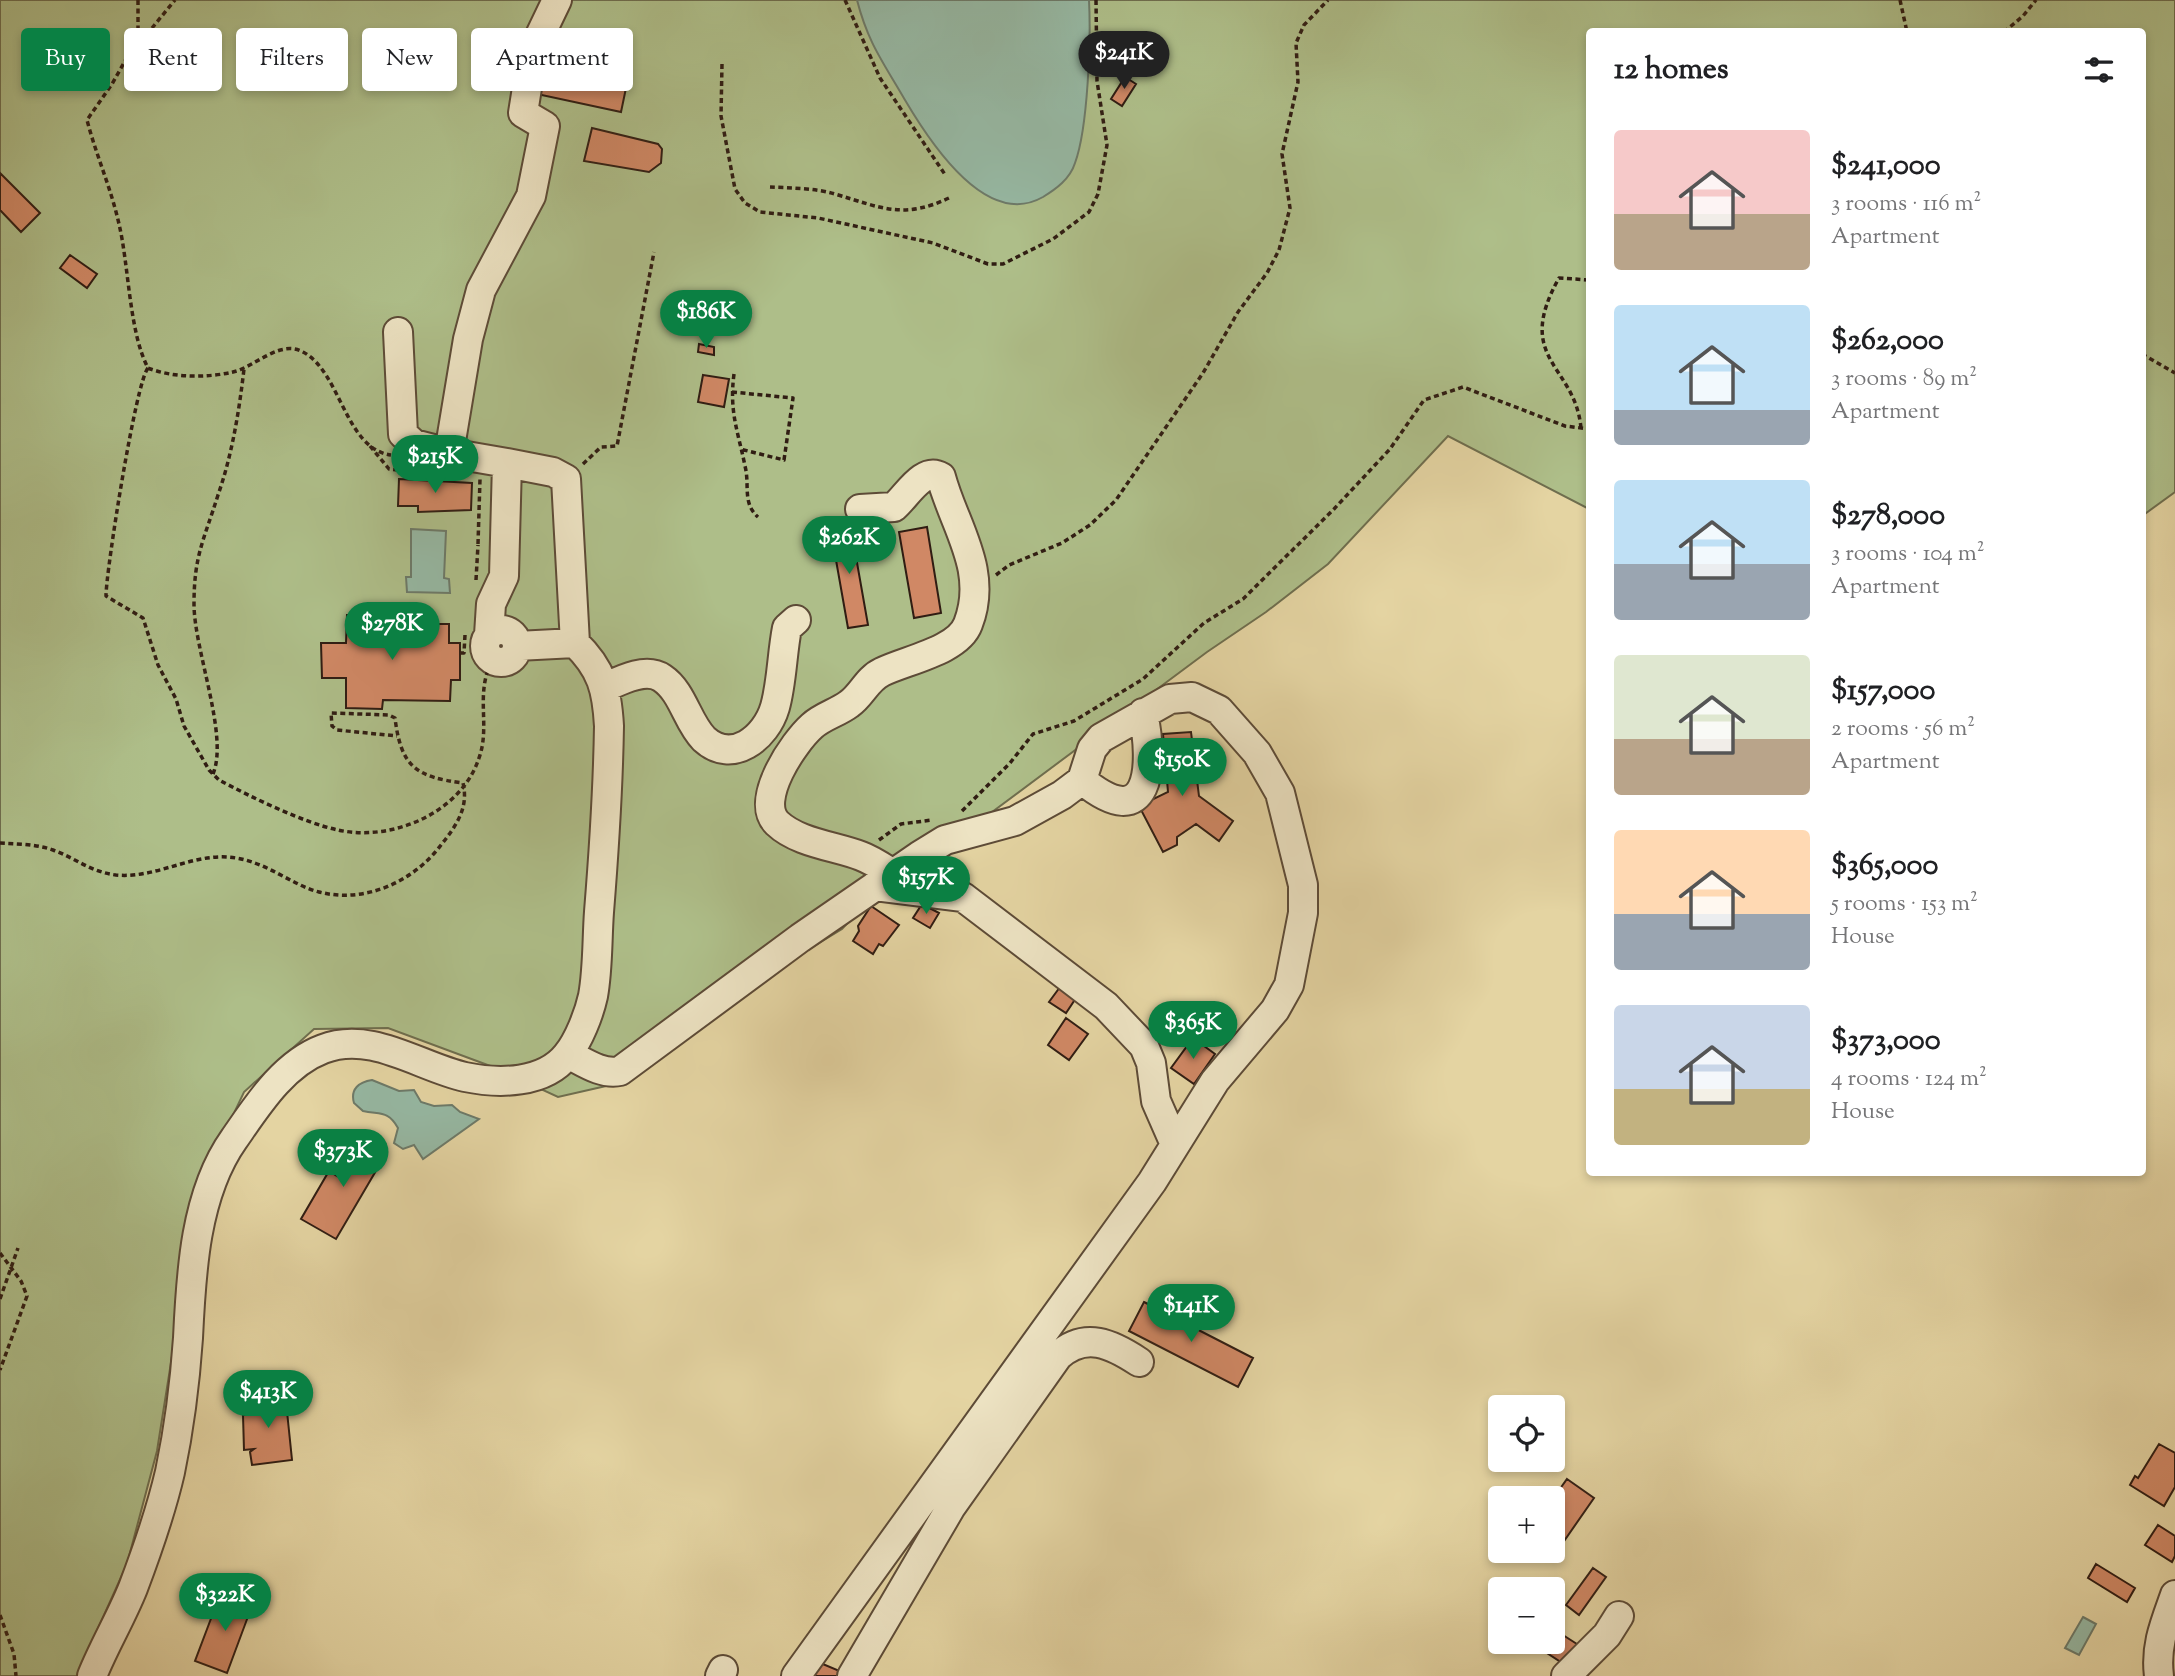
<!DOCTYPE html>
<meta charset="utf-8">
<style>
:root{--surface:#fff;--page:#f2f2f2;--text:#202124;--muted:#757577;--accent:#0b8043}
body{margin:0;font-family:"Sorts Mill Goudy",serif;background:var(--page);color:var(--text);height:100vh;display:flex;flex-direction:column;font-size:26px;white-space:nowrap}
*{box-sizing:border-box;margin:0}
p{font-size:23px;color:var(--muted)}
.icon{flex:none;width:38px;height:38px;fill:none;stroke:currentColor;stroke-width:2;stroke-linecap:round;stroke-linejoin:round}
.map{position:relative;flex:1;overflow:hidden}
.panel{position:absolute;left:1586px;top:28px;width:560px;height:1148px;display:flex;flex-direction:column;background:var(--surface);border-radius:7px;box-shadow:0 4px 10px #0003}
.panel>*{flex:none}
.top-card{position:absolute;left:21px;top:28px;width:665px;height:63px;display:flex;gap:14px}
.buttons{position:absolute;left:1488px;top:1395px;display:grid;gap:14px}
.buttons a{display:grid;place-items:center;width:77px;height:77px;border-radius:7px;background:var(--surface);box-shadow:0 4px 10px #0003;font-size:35px}
.price{position:absolute;translate:-50% -60px;padding:0 16px;border-radius:24px;background:var(--accent);color:#fff;font-size:23px;line-height:46px;filter:drop-shadow(0 2px 4px #0008)}
.price::after{content:'';position:absolute;left:50%;top:42px;width:21px;height:16px;margin-left:-10px;background:inherit;clip-path:polygon(0 0,100% 0,50% 100%)}
.price.active{background:#222;color:#fff}
ul{padding:0;list-style:none}
li{display:flex;align-items:center;gap:21px;height:175px;padding:0 28px}
li span{display:grid;place-items:center;flex:none;width:196px;height:140px;border-radius:7px;color:#555}
li>.icon{margin-inline-start:auto}
span .icon{width:84px;height:84px;fill:#fffc;stroke-width:1}
li b{font-size:30px}
h2{display:flex;justify-content:space-between;align-items:center;height:84px;padding:0 28px;font-size:30px}
.tag{padding:0 24px;border-radius:7px;background:var(--surface);box-shadow:0 4px 10px #0003;font-size:24px;line-height:63px}
.tag.active{background:var(--accent);color:#fff}
.map>svg:first-child{display:block}
.green{fill:#aebe89;stroke:#6f6e4e;stroke-width:2}
.water{fill:#96b8a3;stroke:#6d7a69;stroke-width:2}
.building{fill:#d08865;stroke:#301d13;stroke-width:2}
.lines{fill:none;stroke-linecap:round;stroke-linejoin:round}
.minor-casing{stroke:#5d4b37;stroke-width:32}
.path{stroke:#301d13;stroke-width:3.5;stroke-dasharray:5 3.5;stroke-linecap:butt}
.minor{stroke:#ede3c3;stroke-width:28}
</style>
<div class="map">
<svg width="2175" height="1676" viewBox="0 0 2175 1676">
<rect width="100%" height="100%" fill="#e4d4a2"/>
<filter id="stains"><feTurbulence type="fractalNoise" baseFrequency=".00286" numOctaves="4"/><feColorMatrix values="0 0 0 0 .2 0 0 0 0 .09 0 0 0 0 .02 0 0 0 .5 -.17"/></filter>
<radialGradient id="worn" r=".72"><stop offset=".6" stop-color="#630" stop-opacity="0"/><stop offset="1" stop-color="#630" stop-opacity=".3"/></radialGradient>
<!-- green -->
<path class="green" d="M 0,0 L 2175,0 L 2175,492 L 2142,516 L 2142,32 L 1589,32 L 1589,509 L 1448,436 L 1328,564 L 1266,612 L 1207,652 L 859,911 L 842,929 L 742,990 L 650,1061 L 606,1086 L 558,1097 L 493,1067 L 388,1028 L 314,1029 L 244,1092 L 214,1155 L 176,1331 L 157,1451 L 127,1564 L 90,1646 L 80,1676 L 0,1676 Z"/>
<!-- water -->
<path class="water" d="M 857,0 L 1089,0 C 1091,39 1088,128 1075,163 C 1070,179 1056,189 1043,197 C 985,230 928,139 905,100 C 883,62 868,43 857,0 Z
M 411,529 L 446,531 L 444,578 L 449,579 L 450,593 L 407,592 L 406,577 L 411,577 Z
M 372,1080 L 399,1091 L 414,1090 L 421,1102 L 434,1106 L 452,1105 L 460,1112 L 479,1119 L 423,1159 L 414,1145 L 403,1149 L 394,1143 L 398,1128 C 388,1110 380,1115 363,1111 L 354,1103 C 350,1089 359,1082 372,1080 Z
M 2083,1617 L 2096,1624 L 2079,1655 L 2065,1648 Z"/>
<!-- building -->
<path class="building" d="M 547,46 L 631,64 L 621,112 L 537,94 Z
M 1125,77 L 1136,84 L 1122,106 L 1111,99 Z
M 592,128 L 658,144 L 662,149 L 661,163 L 649,172 L 584,161 Z
M 0,173 L 40,213 L 21,232 L 0,210 Z
M 70,255 L 97,274 L 87,288 L 60,268 Z
M 699,344 L 714,347 L 714,355 L 698,352 Z
M 703,375 L 729,379 L 724,407 L 698,402 Z
M 399,479 L 472,483 L 471,510 L 418,512 L 418,506 L 398,506 Z
M 850,523 L 868,625 L 848,628 L 830,526 Z
M 927,527 L 941,613 L 914,618 L 899,532 Z
M 347,615 L 382,615 L 382,624 L 449,624 L 449,643 L 460,643 L 460,680 L 451,680 L 450,701 L 383,700 L 382,709 L 346,708 L 346,678 L 322,678 L 321,643 L 346,643 Z
M 1191,732 L 1199,796 L 1233,821 L 1219,841 L 1196,824 L 1177,837 L 1177,845 L 1163,852 L 1139,806 L 1168,792 L 1163,734 Z
M 922,904 L 939,913 L 930,928 L 913,918 Z
M 871,906 L 899,925 L 883,946 L 879,944 L 873,954 L 853,941 L 859,931 L 858,926 Z
M 1060,987 L 1076,998 L 1066,1013 L 1049,1002 Z
M 1066,1018 L 1088,1034 L 1069,1060 L 1048,1045 Z
M 1193,1038 L 1215,1054 L 1194,1084 L 1171,1068 Z
M 363,1131 L 382,1142 L 369,1164 L 377,1169 L 336,1239 L 301,1219 L 329,1171 L 337,1176 Z
M 1144,1302 L 1253,1358 L 1238,1387 L 1129,1331 Z
M 285,1392 L 292,1460 L 252,1465 L 250,1452 L 254,1449 L 244,1450 L 243,1415 L 250,1414 L 249,1407 L 258,1406 L 256,1395 Z
M 2159,1444 L 2175,1453 L 2175,1487 L 2164,1506 L 2130,1485 L 2135,1476 L 2138,1478 Z
M 1567,1479 L 1594,1498 L 1562,1544 L 1552,1536 L 1552,1500 Z
M 2158,1525 L 2175,1536 L 2175,1556 L 2172,1562 L 2145,1545 Z
M 2096,1564 L 2135,1588 L 2127,1602 L 2088,1578 Z
M 1593,1568 L 1606,1577 L 1579,1615 L 1566,1605 Z
M 235,1592 L 247,1597 L 249,1592 L 256,1595 L 227,1673 L 195,1661 L 215,1608 L 227,1613 Z
M 1552,1628 L 1580,1646 L 1567,1666 L 1530,1642 L 1552,1642 Z
M 818,1662 L 842,1672 L 841,1676 L 813,1676 Z"/>
<g class="lines">
<!-- minor casing -->
<g class="minor-casing">
<path id="minor" d="M 398,332 L 403,434 L 414,444 L 449,453
M 507,463 L 449,453 L 468,339 L 481,290 L 531,196 L 545,126 L 523,113 L 533,50 L 557,0
M 860,509 L 894,507 C 907,496 923,466 941,477 C 954,526 989,570 968,624 C 958,651 906,660 882,672 C 867,679 862,695 849,704 C 837,713 823,716 812,726 C 794,742 754,800 777,823 C 798,843 835,846 861,856 C 872,860 882,867 893,874
M485 646a16 16 0 1 1 32 0a16 16 0 1 1-32 0Z
M 489,635 L 491,604 L 504,576 L 507,463 L 553,472 L 566,479 L 575,643 L 517,646
M 606,687 C 621,680 646,667 662,678 C 683,692 687,722 704,739 C 732,765 766,738 775,707 C 782,682 782,653 787,628 L 796,620
M 1082,780 C 1151,837 1154,765 1143,713
M 875,886 L 963,897 L 1106,1006 L 1144,1046 L 1151,1063 L 1156,1101 L 1174,1142
M 568,1054 C 584,1062 602,1075 620,1071 L 800,938 L 919,856 L 945,840 L 1015,821 L 1062,795 L 1082,780 L 1092,749 L 1101,738 L 1170,699 L 1192,697 L 1219,710 L 1257,753 L 1280,793 L 1303,885 L 1303,913 L 1289,985 L 1275,1010 L 1215,1081 L 1152,1182 L 796,1676
M 92,1676 C 104,1646 121,1618 133,1588 C 147,1551 161,1511 170,1472 C 179,1429 185,1382 188,1338 C 191,1273 195,1194 234,1139 C 257,1106 283,1064 323,1049 C 371,1030 420,1067 465,1077 C 499,1084 544,1084 567,1055 C 579,1040 589,1014 593,996 C 598,969 597,939 599,912 C 604,850 608,788 609,726 C 607,690 602,669 575,643
M 720,1676 L 723,1670
M 852,1676 L 951,1507 L 1058,1356 C 1085,1331 1112,1344 1139,1362
M 1566,1676 L 1607,1635 L 1619,1616
M 2159,1676 C 2155,1646 2165,1623 2175,1595"/>
</g>
<!-- path -->
<path class="path" d="M 138,0 L 138,38 L 112,84 L 87,120 C 96,155 111,188 119,224 C 129,266 129,332 148,368 C 173,378 207,378 233,372 C 255,367 280,339 303,352 C 341,372 345,449 391,455
M 845,0 L 880,78 L 946,176
M 1900,0 L 1907,32
M 2004,32 L 2023,16 L 2036,0
M 138,38 L 152,28 L 175,0
M 722,64 L 721,116 L 735,189 L 745,203 L 760,212 L 818,218 L 933,243 L 988,264 L 1003,264 L 1053,239 L 1089,212 L 1098,194 L 1107,145 L 1097,81 L 1096,0
M 770,187 C 790,188 816,188 835,194 C 882,208 904,220 951,197
M 2142,354 L 2175,373
M 148,368 C 136,381 106,571 106,596 L 143,618 L 158,665 L 176,699 L 184,726 L 209,770 L 219,780 C 251,797 304,823 338,830 C 392,842 461,813 479,758 C 491,725 474,693 493,659
M 734,374 C 729,412 738,431 745,466 C 750,485 742,503 758,517
M 732,392 L 793,398 L 784,460 L 740,449
M 1581,428 C 1575,364 1513,360 1559,278 L 1589,280
M 2142,433 L 2142,447
M 370,446 L 389,469 L 431,474
M 583,464 L 601,447 L 617,446 L 654,252
M 478,544 L 480,479
M 996,575 L 1009,565 L 1062,543 L 1090,525 L 1116,500 L 1203,373 L 1238,312 L 1267,273 L 1279,250 L 1290,208 L 1282,154 L 1298,82 L 1296,43 L 1304,25 L 1328,0
M 476,580 L 478,545
M 460,653 L 464,653 L 465,635
M 213,774 C 229,736 194,650 194,604 C 194,555 204,540 218,495 C 232,455 239,412 244,369
M 962,811 L 1010,763 L 1033,734 L 1074,721 L 1143,679 L 1204,623 L 1243,599 L 1334,509 L 1390,449 L 1424,400 L 1463,387 L 1565,426 L 1589,429
M 879,840 L 901,824 L 932,820
M 0,843 C 17,844 36,844 53,850 C 75,858 91,872 116,875 C 158,879 194,851 236,858 C 268,863 292,885 319,892 C 366,904 414,881 441,845 C 456,826 469,808 463,783 C 416,777 401,767 395,718 L 389,715 L 331,713 L 332,726 L 337,730 L 397,736
M 0,1253 L 21,1281 L 27,1296 L 0,1370
M 0,1299 L 18,1248
M 0,1615 L 14,1654 L 16,1676"/>
<!-- minor -->
<use href="#minor" class="minor"/>
</g>
<rect width="100%" height="100%" filter="url(#stains)"/>
<rect width="100%" height="100%" fill="url(#worn)"/>
</svg>
<div class="buttons">
<a><svg class="icon" aria-label="locate" viewBox="0 0 24 24"><circle cx="12" cy="12" r="6"/><path d="M12 2v4M12 18v4M2 12h4M18 12h4"/></svg></a>
<a>+</a>
<a>−</a>
</div>
<b class="price active" style="left:1124px;top:91px">$241K</b>
<b class="price" style="left:706px;top:350px">$186K</b>
<b class="price" style="left:435px;top:495px">$215K</b>
<b class="price" style="left:849px;top:576px">$262K</b>
<b class="price" style="left:392px;top:662px">$278K</b>
<b class="price" style="left:1182px;top:798px">$150K</b>
<b class="price" style="left:926px;top:916px">$157K</b>
<b class="price" style="left:1193px;top:1061px">$365K</b>
<b class="price" style="left:343px;top:1189px">$373K</b>
<b class="price" style="left:1191px;top:1344px">$141K</b>
<b class="price" style="left:268px;top:1430px">$413K</b>
<b class="price" style="left:225px;top:1633px">$322K</b>
<div class="top-card">
<a class="tag active">Buy</a>
<a class="tag">Rent</a>
<a class="tag">Filters</a>
<a class="tag">New</a>
<a class="tag">Apartment</a>
</div>
<section class="panel">
<h2>12 homes<svg class="icon" aria-label="filters" viewBox="0 0 24 24"><path d="M4 7h16M4 17h16"/><circle cx="9" cy="7" r="2"/><circle cx="15" cy="17" r="2"/></svg></h2>
<ul>
<li><span style="background:linear-gradient(#f6c9c9 60%,#b9a48a 0)"><svg class="icon" aria-label="home" viewBox="0 0 24 24"><path d="M3 11l9-7 9 7M6 9v11h12V9"/></svg></span><div><b>$241,000</b><p>3 rooms · 116 m²</p><p>Apartment</p></div></li>
<li><span style="background:linear-gradient(#bfe0f5 75%,#9aa5b1 0)"><svg class="icon" aria-label="home" viewBox="0 0 24 24"><path d="M3 11l9-7 9 7M6 9v11h12V9"/></svg></span><div><b>$262,000</b><p>3 rooms · 89 m²</p><p>Apartment</p></div></li>
<li><span style="background:linear-gradient(#bfe0f5 60%,#9aa5b1 0)"><svg class="icon" aria-label="home" viewBox="0 0 24 24"><path d="M3 11l9-7 9 7M6 9v11h12V9"/></svg></span><div><b>$278,000</b><p>3 rooms · 104 m²</p><p>Apartment</p></div></li>
<li><span style="background:linear-gradient(#dfe7d0 60%,#b9a48a 0)"><svg class="icon" aria-label="home" viewBox="0 0 24 24"><path d="M3 11l9-7 9 7M6 9v11h12V9"/></svg></span><div><b>$157,000</b><p>2 rooms · 56 m²</p><p>Apartment</p></div></li>
<li><span style="background:linear-gradient(#ffd9b3 60%,#9aa5b1 0)"><svg class="icon" aria-label="home" viewBox="0 0 24 24"><path d="M3 11l9-7 9 7M6 9v11h12V9"/></svg></span><div><b>$365,000</b><p>5 rooms · 153 m²</p><p>House</p></div></li>
<li><span style="background:linear-gradient(#c9d6e8 60%,#c2b280 0)"><svg class="icon" aria-label="home" viewBox="0 0 24 24"><path d="M3 11l9-7 9 7M6 9v11h12V9"/></svg></span><div><b>$373,000</b><p>4 rooms · 124 m²</p><p>House</p></div></li>
</ul>
</section>
</div>
